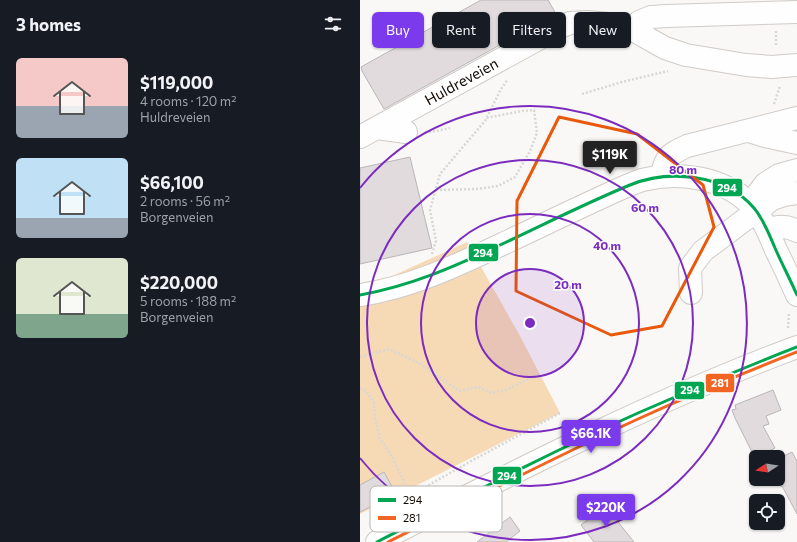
<!DOCTYPE html>
<meta charset="utf-8">
<style>
:root{--surface:#171b24;--page:#20242c;--text:#f1f3f6;--muted:#9ea1a6;--accent:#7c3aed}
body{margin:0;font-family:Commissioner,sans-serif;background:var(--page);color:var(--text);height:100vh;display:flex;flex-direction:column;font-size:15px;white-space:nowrap}
*{box-sizing:border-box;margin:0}
p{font-size:13px;color:var(--muted)}
.icon{flex:none;width:22px;height:22px;fill:none;stroke:currentColor;stroke-width:2;stroke-linecap:round;stroke-linejoin:round}
.map{position:relative;flex:1;overflow:hidden}
.sheet{display:flex;flex-direction:column;background:var(--surface);width:360px}
.sheet>*{flex:none}
.hud{position:absolute;left:12px;top:12px;width:365px;height:36px;display:flex;gap:8px}
.needle{width:26px;rotate:258deg}
.tools{position:absolute;left:389px;top:450px;display:grid;gap:8px}
.tools a{display:grid;place-items:center;width:36px;height:36px;border-radius:6px;background:var(--surface);box-shadow:0 1px 3px #0004;font-size:20px}
.price{position:absolute;translate:-50% -34px;padding:0 9px;border-radius:4px;background:var(--accent);color:#fff;font-size:13px;line-height:26px;filter:drop-shadow(0 1px 2px #0008)}
.price::after{content:'';position:absolute;left:50%;top:24px;width:12px;height:9px;margin-left:-6px;background:inherit;clip-path:polygon(0 0,100% 0,50% 100%)}
.price.on{background:#222;color:#fff}
ul{padding:0;list-style:none}
li{display:flex;align-items:center;gap:12px;height:100px;padding:0 16px}
li span{display:grid;place-items:center;flex:none;width:112px;height:80px;border-radius:6px;color:#555}
li>.icon{margin-inline-start:auto}
span .icon{width:48px;height:48px;fill:#fffc;stroke-width:1}
li b{font-size:17px}
h2{display:flex;justify-content:space-between;align-items:center;height:48px;padding:0 16px;font-size:17px}
.chip{padding:0 14px;border-radius:6px;background:var(--surface);box-shadow:0 1px 3px #0004;font-size:14px;line-height:36px}
.chip.on{background:var(--accent);color:#fff}
main{display:flex;flex:1;min-height:0}
.map>svg:first-child{display:block}
.forest{fill:#f6dab5}
.building{fill:#e1dbde;stroke:#bab5b7}
.lines{fill:none;stroke-linecap:round;stroke-linejoin:round}
.minor-casing{stroke:#d0cbc7;stroke-width:24}
.path{stroke:#d8d7d6;stroke-width:2.5;stroke-dasharray:2 2;stroke-linecap:butt}
.minor{stroke:#fefefe;stroke-width:22}
.bus-1-casing{stroke:#fff;stroke-width:6}
.bus-2-casing{stroke:#fff;stroke-width:6}
.bus-1{stroke:#00a651;stroke-width:3}
.bus-2{stroke:#f26522;stroke-width:3}
.marked{fill:none;stroke:#e8590c;stroke-width:3;stroke-linejoin:round}
.ring{fill:none;stroke:#7b2cbf;stroke-width:2}
.labels{text-anchor:middle;dominant-baseline:central;stroke-width:3;stroke-linejoin:round;paint-order:stroke}
.street-label{font-size:15px;fill:#120c06;stroke:#fff}
.key{fill:#fff;stroke:#b8b6b4;stroke-width:1}
.key-label{font-size:11px;fill:#120c06}
.centre{fill:#7b2cbf;stroke:#fff;stroke-width:2}
.ring-label{font-size:12px;text-anchor:middle;font-weight:bold;fill:#7b2cbf;stroke:#fff;stroke-width:3;stroke-linejoin:round;paint-order:stroke}
.line-badge{stroke:#fff;stroke-width:1.5}
.badge-label{font-size:11px;text-anchor:middle;font-weight:bold;fill:#fff}
</style>
<main>
<section class="sheet">
<h2>3 homes<svg class="icon" aria-label="filters" viewBox="0 0 24 24"><path d="M4 7h16M4 17h16"/><circle cx="9" cy="7" r="2"/><circle cx="15" cy="17" r="2"/></svg></h2>
<ul>
<li><span style="background:linear-gradient(#f6c9c9 60%,#9aa5b1 0)"><svg class="icon" aria-label="home" viewBox="0 0 24 24"><path d="M3 11l9-7 9 7M6 9v11h12V9"/></svg></span><div><b>$119,000</b><p>4 rooms · 120 m²</p><p>Huldreveien</p></div></li>
<li><span style="background:linear-gradient(#bfe0f5 75%,#9aa5b1 0)"><svg class="icon" aria-label="home" viewBox="0 0 24 24"><path d="M3 11l9-7 9 7M6 9v11h12V9"/></svg></span><div><b>$66,100</b><p>2 rooms · 56 m²</p><p>Borgenveien</p></div></li>
<li><span style="background:linear-gradient(#dfe7d0 70%,#7fa58c 0)"><svg class="icon" aria-label="home" viewBox="0 0 24 24"><path d="M3 11l9-7 9 7M6 9v11h12V9"/></svg></span><div><b>$220,000</b><p>5 rooms · 188 m²</p><p>Borgenveien</p></div></li>
</ul>
</section>
<div class="map">
<svg width="437" height="542" viewBox="0 0 437 542">
<rect width="100%" height="100%" fill="#faf8f6"/>
<!-- forest -->
<path class="forest" d="M 107,242 L 160,336 L 200,413 L 0,514 L 0,283 L 30,277 Z"/>
<!-- building -->
<path class="building" d="M 121,0 L 188,0 L 196,14 L 24,109 L 2,71 L 1,67 Z
M 50,157 L 72,248 L 0,264 L 0,168 Z
M 413,390 L 421,410 L 406,416 L 409,424 L 403,426 L 415,448 L 395,458 L 375,418 L 372,410 L 376,409 L 375,405 Z
M 432,452 L 437,461 L 437,514 L 422,486 L 420,486 L 416,479 L 418,479 L 418,459 Z
M 24,472 L 36,494 L 0,512 L 0,485 Z
M 246,506 L 262,527 L 274,542 L 234,542 L 221,525 Z
M 150,517 L 160,531 L 146,542 L 117,542 Z"/>
<g class="lines">
<!-- minor casing -->
<g class="minor-casing">
<path id="minor" d="M 273,30 L 279,22 L 291,17 L 307,16 L 437,12
M 17,128 L 46,132
M 389,131 L 405,136 L 437,143
M 0,137 L 200,27 L 210,23 L 227,22 L 249,24 L 273,30 L 305,48 L 326,55 L 386,65 L 412,67 L 437,65
M 301,177 C 306,156 308,155 327,146 L 437,118
M 390,204 L 405,184 L 419,175 L 437,170
M 407,230 C 417,226 427,225 437,231
M 331,293 L 330,268 L 343,251 L 383,221 L 396,212 L 412,199 L 424,195 L 437,193
M 0,295 C 51,288 102,263 149,241 C 187,223 224,205 262,188 C 269,185 276,182 282,180 C 318,171 362,177 389,203 C 401,214 409,233 415,248 C 423,264 430,279 437,295
M 17,542 C 154,472 292,401 437,347"/>
</g>
<!-- path -->
<path class="path" d="M 416,31 L 416,46
M 222,94 L 262,82 L 308,71
M 414,104 L 420,86
M 65,132 L 71,132 L 90,128
M 76,190 L 117,189 L 138,186 L 155,177 L 170,151 L 177,133 L 174,110 L 162,111 L 126,118
M 72,254 L 76,241 L 70,210 L 80,174 L 125,121 L 141,89 L 146,82 L 146,79
M 428,328 L 429,313
M 0,357 L 29,349 L 61,364 L 99,391 L 118,387 L 131,393 L 146,390 L 179,374
M 0,388 L 6,391 L 14,402 L 15,418 L 20,438 L 29,452 L 43,479 L 51,503
M 52,501 L 55,493 L 113,460 L 200,413"/>
<!-- minor -->
<use href="#minor" class="minor"/>
<!-- bus-1 casing -->
<g class="bus-1-casing">
<path id="bus-1" d="M 0,295 C 50,286 94,267 140,245 C 183,225 226,203 270,185 C 309,169 365,174 394,208 C 404,220 409,234 415,248 C 422,264 430,279 437,295
M 17,542 C 103,498 189,453 278,413 C 330,390 383,368 437,347"/>
</g>
<!-- bus-2 casing -->
<g class="bus-2-casing">
<path id="bus-2" d="M 28,542 C 111,500 193,458 278,419 C 330,395 383,373 437,352"/>
</g>
<!-- bus-1 -->
<use href="#bus-1" class="bus-1"/>
<!-- bus-2 -->
<use href="#bus-2" class="bus-2"/>
</g>
<!-- marked area -->
<path class="marked" d="M 199,117 L 277,134 L 343,185 L 354,227 L 302,326 L 251,335 L 156,291 L 157,201 Z"/>
<!-- distance rings -->
<circle cx="170" cy="323" r="54" fill="#7b2cbf" fill-opacity=".12"/>
<g class="ring">
<circle cx="170" cy="323" r="54"/>
<circle cx="170" cy="323" r="109"/>
<circle cx="170" cy="323" r="163"/>
<path d="M0 188A217 217 0 1 1 0 458"/>
</g>
<g class="labels">
<!-- street labels -->
<g class="street-label">
<text transform="translate(101 81) rotate(-29)">Huldreveien</text>
</g>
</g>
<!-- legend -->
<rect x="10" y="486" width="132" height="46" rx="6" class="key"/>
<rect x="18" y="498" width="18" height="4" fill="#00a651"/>
<rect x="18" y="516" width="18" height="4" fill="#f26522"/>
<g class="key-label">
<text x="43" y="504">294</text>
<text x="43" y="522">281</text>
</g>
<circle cx="170" cy="323" r="6" class="centre"/>
<g class="ring-label">
<text x="323" y="174">80 m</text>
<text x="285" y="212">60 m</text>
<text x="247" y="250">40 m</text>
<text x="208" y="289">20 m</text>
</g>
<g class="line-badge">
<rect x="352" y="178" width="31" height="19" rx="4" fill="#00a651"/>
<rect x="108" y="243" width="31" height="19" rx="4" fill="#00a651"/>
<rect x="345" y="373" width="30" height="20" rx="4" fill="#f26522"/>
<rect x="314" y="381" width="31" height="19" rx="4" fill="#00a651"/>
<rect x="132" y="466" width="30" height="19" rx="4" fill="#00a651"/>
</g>
<g class="badge-label">
<text x="367" y="192">294</text>
<text x="123" y="257">294</text>
<text x="360" y="387">281</text>
<text x="330" y="394">294</text>
<text x="147" y="480">294</text>
</g>
</svg>
<div class="tools">
<a><svg class="needle" viewBox="-14 -14 28 28"><path d="M0-13l5 13h-10z" fill="#e53935"/><path d="M0 13l5-13h-10z" fill="#9ea1a6"/></svg></a>
<a><svg class="icon" aria-label="locate" viewBox="0 0 24 24"><circle cx="12" cy="12" r="6"/><path d="M12 2v4M12 18v4M2 12h4M18 12h4"/></svg></a>
</div>
<b class="price on" style="left:250px;top:175px">$119K</b>
<b class="price" style="left:231px;top:454px">$66.1K</b>
<b class="price" style="left:246px;top:528px">$220K</b>
<div class="hud">
<a class="chip on">Buy</a>
<a class="chip">Rent</a>
<a class="chip">Filters</a>
<a class="chip">New</a>
</div>
</div>
</main>
